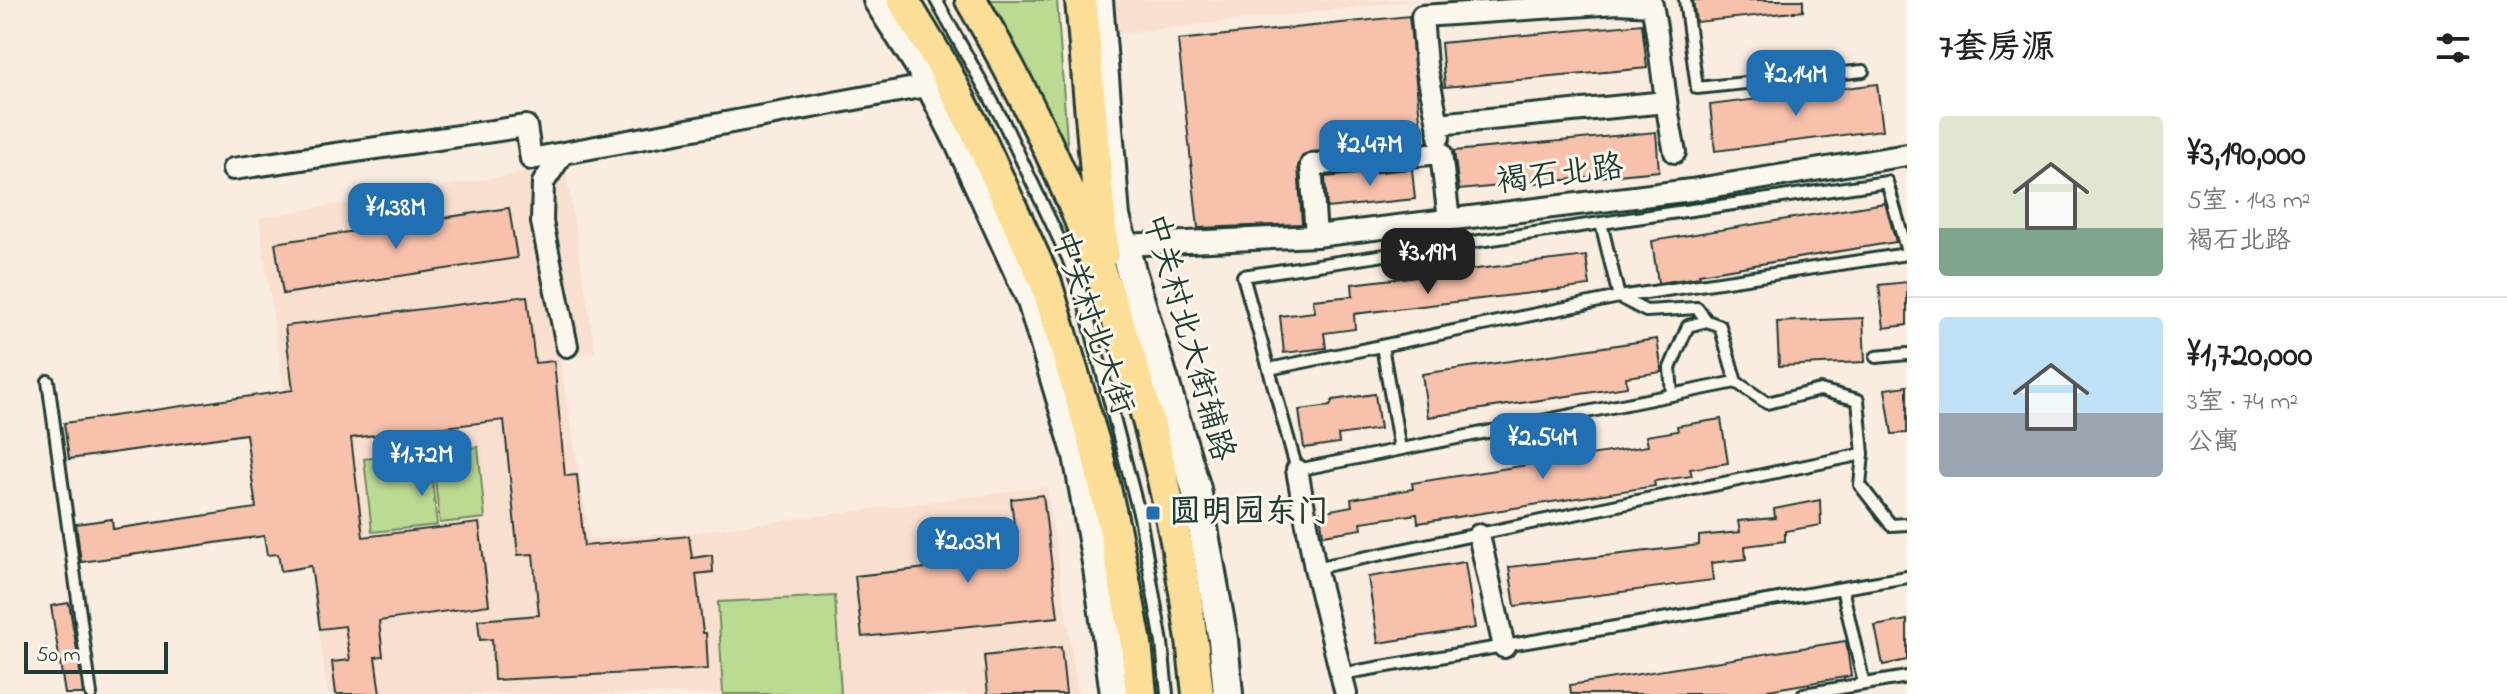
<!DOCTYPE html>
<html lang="zh">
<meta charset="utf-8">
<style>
:root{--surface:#fff;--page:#f6f6f6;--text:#222;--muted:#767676;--line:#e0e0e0;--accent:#1f6fb2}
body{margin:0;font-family:"Indie Flower","LXGW WenKai TC",sans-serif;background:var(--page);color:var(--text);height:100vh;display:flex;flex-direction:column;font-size:30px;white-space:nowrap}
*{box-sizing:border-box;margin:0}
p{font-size:26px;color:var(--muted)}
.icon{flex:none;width:44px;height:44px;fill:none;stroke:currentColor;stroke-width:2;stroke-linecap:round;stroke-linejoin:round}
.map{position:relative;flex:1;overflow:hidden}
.panel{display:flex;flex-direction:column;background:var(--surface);width:600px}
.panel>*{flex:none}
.scale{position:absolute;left:24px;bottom:20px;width:144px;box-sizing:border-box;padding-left:8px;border:4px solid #1f3d34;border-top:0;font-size:22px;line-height:28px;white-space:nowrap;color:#1f3d34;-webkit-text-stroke:6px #fbf7ec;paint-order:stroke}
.price{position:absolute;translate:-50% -68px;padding:0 18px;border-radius:16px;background:var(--accent);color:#fff;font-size:26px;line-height:52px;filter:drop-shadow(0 2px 4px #0008)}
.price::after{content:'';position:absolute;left:50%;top:48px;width:24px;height:18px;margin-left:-12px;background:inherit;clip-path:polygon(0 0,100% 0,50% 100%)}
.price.active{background:#222;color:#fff}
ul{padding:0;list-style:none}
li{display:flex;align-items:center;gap:24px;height:200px;padding:0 32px}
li+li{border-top:2px solid var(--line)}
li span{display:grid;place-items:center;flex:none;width:224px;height:160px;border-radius:8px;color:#555}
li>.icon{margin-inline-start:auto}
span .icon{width:96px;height:96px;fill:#fffc;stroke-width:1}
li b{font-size:34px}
h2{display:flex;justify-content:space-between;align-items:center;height:96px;padding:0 32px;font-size:34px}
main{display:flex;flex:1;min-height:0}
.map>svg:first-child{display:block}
.built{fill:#f9dfcf}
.green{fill:#bbda92;stroke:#6d8c63;stroke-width:2}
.building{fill:#f8c1ab;stroke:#1f3d34;stroke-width:2}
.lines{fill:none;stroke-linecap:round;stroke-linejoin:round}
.lane-casing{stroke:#1f3d34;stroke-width:16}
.street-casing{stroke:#1f3d34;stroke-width:26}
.secondary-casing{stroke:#1f3d34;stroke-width:34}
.primary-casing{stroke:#1f3d34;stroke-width:36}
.lane{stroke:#fbf7ec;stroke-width:10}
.street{stroke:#fbf7ec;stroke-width:20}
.secondary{stroke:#fbf7ec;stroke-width:28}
.primary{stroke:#fdde96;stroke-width:30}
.poi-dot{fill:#1f6fb2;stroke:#fbf7ec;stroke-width:3}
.labels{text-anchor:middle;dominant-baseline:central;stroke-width:6;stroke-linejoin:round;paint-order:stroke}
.street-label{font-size:32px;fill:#1f3d34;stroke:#fbf7ec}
.poi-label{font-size:32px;font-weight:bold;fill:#1f3d34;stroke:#fbf7ec;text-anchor:start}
</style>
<main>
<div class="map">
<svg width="1907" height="694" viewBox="0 0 1907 694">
<rect width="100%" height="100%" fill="#faecdf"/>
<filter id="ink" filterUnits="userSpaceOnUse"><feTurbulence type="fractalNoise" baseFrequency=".0125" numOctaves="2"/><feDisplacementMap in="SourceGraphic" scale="16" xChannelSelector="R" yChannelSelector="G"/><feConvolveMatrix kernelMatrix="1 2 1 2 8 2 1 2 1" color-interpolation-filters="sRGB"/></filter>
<g filter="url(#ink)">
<!-- built -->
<path class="built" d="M 1110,0 L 1421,0 L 1114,34 Z
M 565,166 L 595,351 L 560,361 L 590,539 L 687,533 L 1047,487 L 1078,694 L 328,694 L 259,218 Z"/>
<!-- green -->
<path class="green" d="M 989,0 L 1057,0 L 1068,155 Z
M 478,447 L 485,518 L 440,523 L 432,453 Z
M 429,452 L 437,525 L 372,532 L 364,459 Z
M 835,596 L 841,694 L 723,694 L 718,602 Z"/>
<!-- building -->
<path class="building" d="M 1693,0 L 1803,0 L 1803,11 L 1696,22 Z
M 1409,16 L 1422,137 L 1409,138 L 1410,143 L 1310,152 L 1303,155 L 1298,166 L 1302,224 L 1198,228 L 1178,40 Z
M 1642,24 L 1647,68 L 1445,87 L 1441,43 Z
M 1877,84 L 1883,130 L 1715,151 L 1710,105 Z
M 1656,132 L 1659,171 L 1459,190 L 1454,151 Z
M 1412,169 L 1415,199 L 1327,208 L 1325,177 Z
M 1885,203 L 1896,242 L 1699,274 L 1700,277 L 1658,283 L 1652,241 Z
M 509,208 L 517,258 L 283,294 L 275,243 Z
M 1586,256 L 1590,286 L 1354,314 L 1355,329 L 1324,333 L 1326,348 L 1284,353 L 1280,316 L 1315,312 L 1313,300 L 1353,296 L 1352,284 Z
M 1907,282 L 1907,325 L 1884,328 L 1879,285 Z
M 527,296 L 535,363 L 554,361 L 565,476 L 577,475 L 584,546 L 689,536 L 692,558 L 712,555 L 713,572 L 696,574 L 703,633 L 706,633 L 708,669 L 494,680 L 492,639 L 480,640 L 478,620 L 539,615 L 533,554 L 518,555 L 504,420 L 351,438 L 363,537 L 479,523 L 482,546 L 489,605 L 379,621 L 383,656 L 375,657 L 380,694 L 336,694 L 332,662 L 350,660 L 345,626 L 320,629 L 311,566 L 281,571 L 278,554 L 267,555 L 264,536 L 81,562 L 76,524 L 112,519 L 113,529 L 256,508 L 246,434 L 69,459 L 64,423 L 293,390 L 285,326 Z
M 1863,318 L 1865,362 L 1779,366 L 1777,322 Z
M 1657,339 L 1662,372 L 1626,377 L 1627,387 L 1428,417 L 1422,374 Z
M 1907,386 L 1907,433 L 1892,434 L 1885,389 Z
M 1375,394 L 1380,429 L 1338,435 L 1339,443 L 1304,448 L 1299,410 L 1330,406 L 1333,400 Z
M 1721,419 L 1728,463 L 1690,469 L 1692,476 L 1654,481 L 1655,486 L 1418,523 L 1417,514 L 1361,522 L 1362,529 L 1323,535 L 1320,512 L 1352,506 L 1351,499 L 1413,489 L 1412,483 L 1648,446 L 1646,436 L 1678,431 L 1677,426 Z
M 1043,495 L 1058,617 L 862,637 L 855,576 L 972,563 L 970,546 L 1016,541 L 1011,499 Z
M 1820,500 L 1821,525 L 1785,531 L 1785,541 L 1745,546 L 1746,559 L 1711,563 L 1713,580 L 1515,606 L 1509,567 L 1699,545 L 1699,536 L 1740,532 L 1738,521 L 1775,518 L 1774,509 Z
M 1465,562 L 1475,628 L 1378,643 L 1368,577 Z
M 69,603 L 78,656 L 83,694 L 65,694 L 51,606 Z
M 1907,620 L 1907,660 L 1883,665 L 1875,626 Z
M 1846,641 L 1851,676 L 1745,694 L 1571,694 L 1570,685 Z
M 1061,647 L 1066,694 L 988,694 L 984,656 Z"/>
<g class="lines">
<!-- lane casing -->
<g class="lane-casing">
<path id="lane" d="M 936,0 L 1003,121 L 1068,258 L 1083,299 L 1140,517 L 1162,643 L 1167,694
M 1685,0 L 1697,88 L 1863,71
M 1601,223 L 1887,182 L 1907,252
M 1619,297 L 1907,254
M 1619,297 L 1646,311 L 1697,308 L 1707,321 L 1688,326 L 1670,368 L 1672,395
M 1707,321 L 1720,326 L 1736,382 L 1767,403 L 1820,390 L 1858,400 L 1863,454 L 1860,485 L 1891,525 L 1907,524
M 1382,346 L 1400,449
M 1876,357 L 1907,354
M 1269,369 L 1619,297 L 1601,223 L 1243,276 L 1297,470 L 1736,382
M 48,381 L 91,694
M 1315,568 L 1863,454
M 1842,588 L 1864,684
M 1341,674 L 1907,577
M 1804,694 L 1907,677"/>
</g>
<!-- street casing -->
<g class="street-casing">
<path id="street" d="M 1438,124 L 1426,65 L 1422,16 L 1618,3 L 1652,5 C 1662,54 1664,103 1675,152
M 1439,137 L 1438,124 L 1666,102
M 563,153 L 543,183 L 542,222 L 567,346
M 233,169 L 526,126 L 531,159 L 931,85
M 1316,236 L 1311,165 L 1441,153 L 1449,220
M 1123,245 L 1316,236 L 1691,190 L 1907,155
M 1297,470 L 1315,568 L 1346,694
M 1479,535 L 1504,647"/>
</g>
<!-- secondary casing -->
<g class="secondary-casing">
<path id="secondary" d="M 878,0 L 924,72 L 959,141 L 1031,298 L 1078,455 L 1098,568 L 1115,694
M 1098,0 L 1115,217 L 1196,489 L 1223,640 L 1228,694"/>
</g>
<!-- primary casing -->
<g class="primary-casing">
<path id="primary" d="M 903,0 L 941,63 L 977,133 L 1046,283 L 1097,453 L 1115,532 L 1136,643 L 1141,694
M 971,0 C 1095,211 1175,450 1198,694
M 1081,0 L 1103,253"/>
</g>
<!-- lane -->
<use href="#lane" class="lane"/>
<!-- street -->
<use href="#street" class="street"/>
<!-- secondary -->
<use href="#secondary" class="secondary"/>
<!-- primary -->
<use href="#primary" class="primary"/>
</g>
</g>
<!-- markers -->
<rect class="poi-dot" x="1145" y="505" width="16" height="16" rx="4"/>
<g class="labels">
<!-- street labels -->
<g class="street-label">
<text transform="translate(1560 176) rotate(-7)">褐石北路</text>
<text transform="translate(1091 323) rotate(71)">中关村北大街</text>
<text transform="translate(1187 338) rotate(74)">中关村北大街辅路</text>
</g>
<!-- poi labels -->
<g class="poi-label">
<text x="1169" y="513">圆明园东门</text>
</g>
</g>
</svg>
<div class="scale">50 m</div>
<b class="price" style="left:1796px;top:118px">¥2.14M</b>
<b class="price" style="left:1370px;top:188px">¥2.47M</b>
<b class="price" style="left:396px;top:251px">¥1.38M</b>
<b class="price active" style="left:1428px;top:296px">¥3.19M</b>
<b class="price" style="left:1543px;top:481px">¥2.54M</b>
<b class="price" style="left:422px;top:498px">¥1.72M</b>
<b class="price" style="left:968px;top:585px">¥2.03M</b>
</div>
<section class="panel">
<h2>7套房源<svg class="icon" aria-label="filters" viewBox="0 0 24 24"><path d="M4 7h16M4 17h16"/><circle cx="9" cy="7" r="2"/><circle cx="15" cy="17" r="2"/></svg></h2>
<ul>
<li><span style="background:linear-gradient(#dfe7d0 70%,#7fa58c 0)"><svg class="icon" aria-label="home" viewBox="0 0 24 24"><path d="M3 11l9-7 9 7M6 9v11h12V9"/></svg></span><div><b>¥3,190,000</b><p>5室 · 143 m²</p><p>褐石北路</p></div></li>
<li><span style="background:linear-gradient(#bfe0f5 60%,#9aa5b1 0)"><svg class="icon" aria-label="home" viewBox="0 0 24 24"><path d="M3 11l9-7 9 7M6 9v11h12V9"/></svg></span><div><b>¥1,720,000</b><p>3室 · 74 m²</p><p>公寓</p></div></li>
</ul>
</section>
</main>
